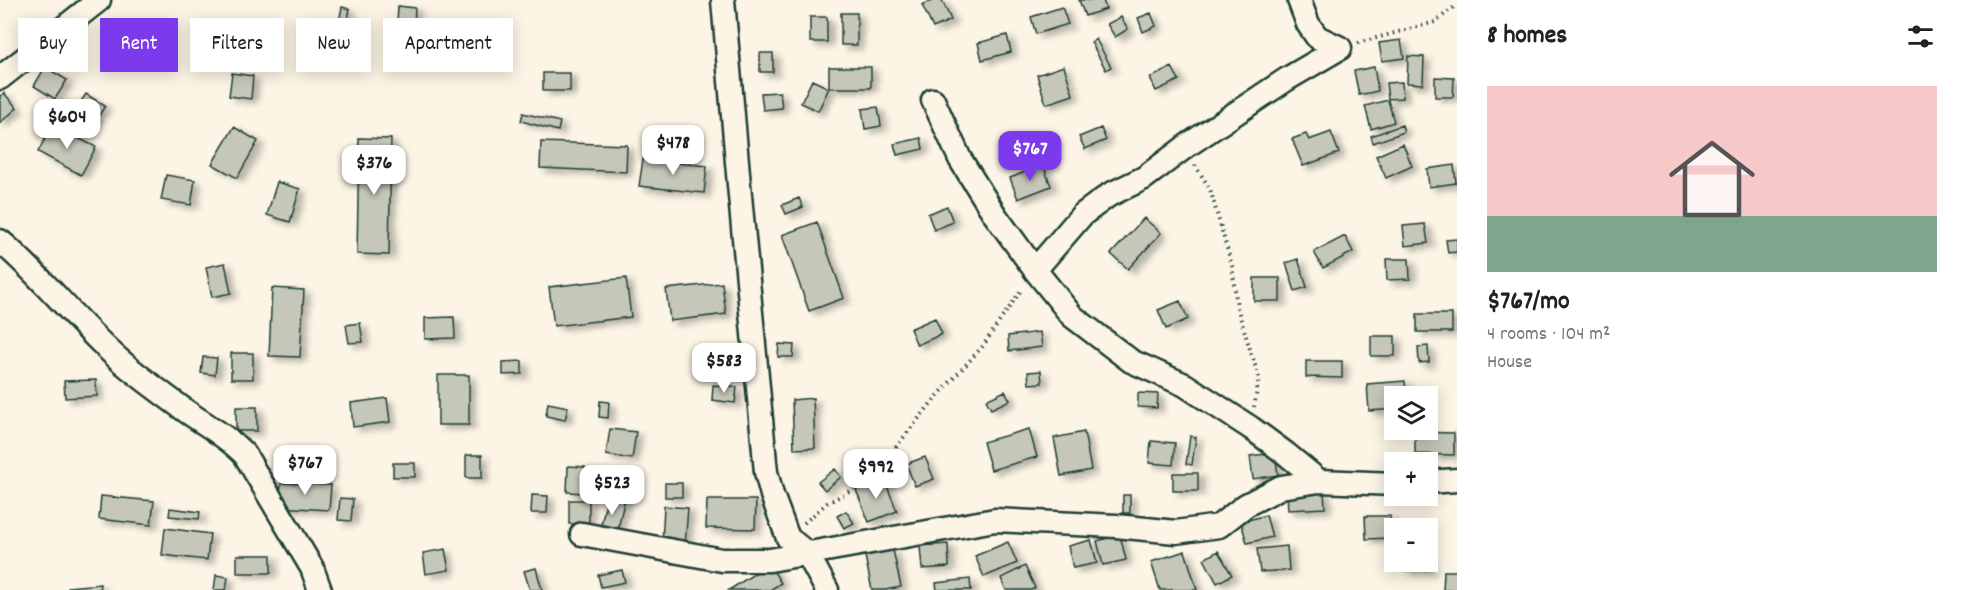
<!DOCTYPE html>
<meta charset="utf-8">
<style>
:root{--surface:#fff;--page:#f6f6f6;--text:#202124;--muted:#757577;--accent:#7c3aed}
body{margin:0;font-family:Dekko,sans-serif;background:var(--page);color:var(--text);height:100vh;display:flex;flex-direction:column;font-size:22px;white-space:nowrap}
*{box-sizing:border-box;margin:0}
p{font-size:20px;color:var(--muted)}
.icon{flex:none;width:33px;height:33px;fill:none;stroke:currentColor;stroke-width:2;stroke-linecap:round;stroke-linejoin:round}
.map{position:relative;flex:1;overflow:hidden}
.details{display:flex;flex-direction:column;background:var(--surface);width:510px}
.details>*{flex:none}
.hud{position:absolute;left:18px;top:18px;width:570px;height:54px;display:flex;gap:12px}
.tools{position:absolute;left:1384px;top:386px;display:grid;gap:12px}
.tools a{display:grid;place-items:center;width:54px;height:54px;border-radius:0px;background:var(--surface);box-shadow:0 3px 15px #0003;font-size:30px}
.price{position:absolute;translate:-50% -51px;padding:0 14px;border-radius:12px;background:#fff;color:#222;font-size:20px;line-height:39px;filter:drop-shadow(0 2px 3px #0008)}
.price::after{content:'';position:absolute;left:50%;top:36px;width:18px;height:14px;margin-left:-9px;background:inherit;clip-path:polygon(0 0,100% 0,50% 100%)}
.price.current{background:var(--accent);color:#fff}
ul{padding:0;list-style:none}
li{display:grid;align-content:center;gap:12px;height:318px;padding:0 30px}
li span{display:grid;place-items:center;height:186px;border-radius:0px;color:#555}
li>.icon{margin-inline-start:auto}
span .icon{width:108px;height:108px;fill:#fffc;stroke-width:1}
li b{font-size:26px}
h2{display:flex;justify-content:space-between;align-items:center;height:72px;padding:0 30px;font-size:26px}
.chip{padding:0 21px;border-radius:0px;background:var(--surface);box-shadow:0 3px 15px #0003;font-size:21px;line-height:54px}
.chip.current{background:var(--accent);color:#fff}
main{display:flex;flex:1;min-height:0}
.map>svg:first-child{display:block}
.building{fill:#c5c7b9;stroke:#1f3d34;stroke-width:1.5;filter:url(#shadow)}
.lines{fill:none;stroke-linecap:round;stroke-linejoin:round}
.minor-casing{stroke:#1f3d34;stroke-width:27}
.path{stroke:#1f3d34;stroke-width:4;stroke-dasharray:1.5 4.5;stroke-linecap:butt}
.minor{stroke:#fcf5e5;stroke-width:22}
</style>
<main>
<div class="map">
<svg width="1457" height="590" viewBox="0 0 1457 590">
<defs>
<filter id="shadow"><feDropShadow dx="6" dy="4" stdDeviation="3" flood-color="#0004"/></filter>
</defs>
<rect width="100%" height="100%" fill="#fcf5e5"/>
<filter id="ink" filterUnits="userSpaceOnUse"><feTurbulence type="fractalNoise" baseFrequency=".0167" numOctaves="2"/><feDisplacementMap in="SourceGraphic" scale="12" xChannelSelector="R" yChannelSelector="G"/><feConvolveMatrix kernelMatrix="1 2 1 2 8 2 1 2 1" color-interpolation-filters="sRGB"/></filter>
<g filter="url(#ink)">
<!-- building -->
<path class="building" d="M 934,0 L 942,0 L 951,20 L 933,28 L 922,5 Z
M 1079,0 L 1103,0 L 1106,9 L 1085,16 Z
M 398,6 L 415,8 L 414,25 L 397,23 Z
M 342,7 L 350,9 L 347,24 L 339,22 Z
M 1062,7 L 1068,24 L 1036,34 L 1031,17 Z
M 841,13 L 857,13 L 857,45 L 841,45 Z
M 1151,13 L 1156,26 L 1143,32 L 1138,18 Z
M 810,17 L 827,17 L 827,42 L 810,42 Z
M 1121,17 L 1128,29 L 1115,37 L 1107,24 Z
M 394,35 L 427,38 L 424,64 L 392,61 Z
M 1007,35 L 1011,52 L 982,60 L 978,43 Z
M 1096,39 L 1111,67 L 1106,70 L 1091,42 Z
M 1401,40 L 1404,58 L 1382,61 L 1379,43 Z
M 760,53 L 773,53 L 773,72 L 760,72 Z
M 1408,56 L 1424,57 L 1423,84 L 1407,83 Z
M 1064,66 L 1073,95 L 1046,104 L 1037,75 Z
M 45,67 L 67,80 L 55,99 L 34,86 Z
M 829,67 L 871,67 L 871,88 L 829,88 Z
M 1172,67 L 1179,80 L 1156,91 L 1150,78 Z
M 1374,67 L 1378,91 L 1359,95 L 1354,71 Z
M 232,73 L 253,76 L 251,99 L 229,96 Z
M 543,73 L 570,73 L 570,91 L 543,91 Z
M 1435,77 L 1454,78 L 1453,97 L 1435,97 Z
M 812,80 L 829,88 L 818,111 L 801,103 Z
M 1402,82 L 1403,98 L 1388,99 L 1386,83 Z
M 780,92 L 782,108 L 763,110 L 761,93 Z
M 4,93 L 17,108 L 0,123 L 0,96 Z
M 86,94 L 105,106 L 94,123 L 75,110 Z
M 1388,100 L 1394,122 L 1371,129 L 1365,106 Z
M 878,107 L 881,126 L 865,129 L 862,109 Z
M 523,113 L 560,122 L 558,131 L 521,121 Z
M 52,125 L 96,147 L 81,175 L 38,152 Z
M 1402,125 L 1404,132 L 1373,143 L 1371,136 Z
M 234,127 L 258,141 L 237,178 L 212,164 Z
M 1101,128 L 1106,140 L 1085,149 L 1079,137 Z
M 1331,132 L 1339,153 L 1303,166 L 1292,139 L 1306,134 L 1309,140 Z
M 359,138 L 391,139 L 389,255 L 357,254 Z
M 921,138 L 923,149 L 897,155 L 894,144 Z
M 541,142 L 627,145 L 626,172 L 540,168 Z
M 1403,144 L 1412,166 L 1386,178 L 1376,156 Z
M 643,159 L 707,166 L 704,193 L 639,186 Z
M 1043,165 L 1051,186 L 1018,199 L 1010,178 Z
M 1454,165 L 1456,183 L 1429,187 L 1427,169 Z
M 166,175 L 195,180 L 191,205 L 161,200 Z
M 277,182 L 300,189 L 290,222 L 267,215 Z
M 799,198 L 803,207 L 786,214 L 782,205 Z
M 947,206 L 953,222 L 934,230 L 928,214 Z
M 1144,218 L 1161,233 L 1128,269 L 1111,254 Z
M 817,222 L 844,298 L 809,311 L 782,235 Z
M 1425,224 L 1428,243 L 1405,246 L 1403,226 Z
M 1345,236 L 1353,252 L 1323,268 L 1314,252 Z
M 1457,239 L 1457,252 L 1448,253 L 1446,240 Z
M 1298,259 L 1307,287 L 1295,291 L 1286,263 Z
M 1386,259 L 1409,259 L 1410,279 L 1387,280 Z
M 225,263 L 231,293 L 212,297 L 206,267 Z
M 626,278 L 631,317 L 554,326 L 549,287 Z
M 1254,278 L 1280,278 L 1280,301 L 1254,301 Z
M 722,283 L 726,314 L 670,321 L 666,289 Z
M 272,288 L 304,290 L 300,357 L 269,356 Z
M 1180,301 L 1188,319 L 1166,329 L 1158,310 Z
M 1417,314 L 1452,314 L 1452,332 L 1417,332 Z
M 454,317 L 455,338 L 425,339 L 425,318 Z
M 935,318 L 942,334 L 917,345 L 910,329 Z
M 360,323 L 363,342 L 349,343 L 346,325 Z
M 1040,332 L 1042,347 L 1009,351 L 1008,336 Z
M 1371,336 L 1395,336 L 1395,356 L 1371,356 Z
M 779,344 L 794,345 L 793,357 L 778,357 Z
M 1428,346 L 1429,362 L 1419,363 L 1418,347 Z
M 231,353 L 253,353 L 253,379 L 231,379 Z
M 203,357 L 217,358 L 215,375 L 201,373 Z
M 522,361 L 522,374 L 503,375 L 503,362 Z
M 1306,361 L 1342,361 L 1342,378 L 1306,377 Z
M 1041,371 L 1042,383 L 1029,384 L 1028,372 Z
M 438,375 L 469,375 L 469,425 L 438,425 Z
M 96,380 L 97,396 L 65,398 L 64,381 Z
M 1405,381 L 1406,396 L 1395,396 L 1395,409 L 1369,411 L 1367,384 Z
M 713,385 L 737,387 L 735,403 L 712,400 Z
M 1005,391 L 1010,400 L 991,409 L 986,400 Z
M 1138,393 L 1158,394 L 1157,408 L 1138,407 Z
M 387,398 L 390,422 L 353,427 L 351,403 Z
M 813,398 L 815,448 L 794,449 L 792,400 Z
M 600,401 L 609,402 L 608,418 L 599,417 Z
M 548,403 L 568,407 L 565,420 L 546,416 Z
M 236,407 L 257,407 L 257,431 L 236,431 Z
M 610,429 L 636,432 L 632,459 L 606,455 Z
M 1029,429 L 1037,457 L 991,470 L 983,442 Z
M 1084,432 L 1091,470 L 1061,476 L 1054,438 Z
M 1415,432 L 1454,433 L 1454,455 L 1415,454 Z
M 1190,436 L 1196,437 L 1192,465 L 1186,464 Z
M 1151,441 L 1175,443 L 1173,465 L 1149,463 Z
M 1275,453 L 1278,475 L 1253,479 L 1250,456 Z
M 466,455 L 482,455 L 482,478 L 466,478 Z
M 925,457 L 934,479 L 915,486 L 906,464 Z
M 283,463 L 315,466 L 314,477 L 282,474 Z
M 393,463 L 415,463 L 415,477 L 393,477 Z
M 568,466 L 585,467 L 585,493 L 567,492 Z
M 835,469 L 841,477 L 825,490 L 818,482 Z
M 1173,473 L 1198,473 L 1198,491 L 1173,491 Z
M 884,479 L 897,511 L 869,522 L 856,490 Z
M 281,483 L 331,485 L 329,510 L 279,507 Z
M 665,483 L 682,483 L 682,497 L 665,497 Z
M 1324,491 L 1325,508 L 1288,510 L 1287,494 Z
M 608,494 L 625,498 L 616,537 L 599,533 Z
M 532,495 L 548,496 L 547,513 L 531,513 Z
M 1123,495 L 1130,495 L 1130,513 L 1123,513 Z
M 101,496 L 154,501 L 151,525 L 99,519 Z
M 340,498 L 353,499 L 351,521 L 338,520 Z
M 569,500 L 589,500 L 589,523 L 569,524 Z
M 707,500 L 756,500 L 755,529 L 706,528 Z
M 664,506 L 688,508 L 685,545 L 662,544 Z
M 170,508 L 200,512 L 199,519 L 169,516 Z
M 846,511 L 854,523 L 844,528 L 837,516 Z
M 1266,515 L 1272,537 L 1247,543 L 1241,522 Z
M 1365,516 L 1390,516 L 1391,538 L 1366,539 Z
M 165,528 L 210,534 L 207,560 L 162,555 Z
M 1120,535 L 1126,560 L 1103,565 L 1097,541 Z
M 1091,540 L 1097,563 L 1073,568 L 1068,546 Z
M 1008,542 L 1017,563 L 984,577 L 975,556 Z
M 948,544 L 949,567 L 922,569 L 920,546 Z
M 1287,546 L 1289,570 L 1260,572 L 1257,549 Z
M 445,549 L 449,570 L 426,574 L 423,553 Z
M 893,550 L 901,587 L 885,590 L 872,590 L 865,556 Z
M 1185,551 L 1197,590 L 1160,590 L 1151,562 Z
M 1218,551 L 1232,575 L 1217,583 L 1204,559 Z
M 237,555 L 271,555 L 271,573 L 237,573 Z
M 1428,555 L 1429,570 L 1405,571 L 1405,561 L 1428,561 Z
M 769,564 L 781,583 L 770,590 L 729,590 Z
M 1025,566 L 1035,588 L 1031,590 L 1006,590 L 1001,578 Z
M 536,568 L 542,590 L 530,590 L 524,571 Z
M 622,570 L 625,582 L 601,587 L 598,575 Z
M 1444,571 L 1457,571 L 1457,590 L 1443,590 Z
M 216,575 L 228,577 L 226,590 L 214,590 Z
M 970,579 L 971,590 L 937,590 L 936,583 Z
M 100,584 L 101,590 L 69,590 L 68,587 Z"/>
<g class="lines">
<!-- minor casing -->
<g class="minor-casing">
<path id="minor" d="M 723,0 L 739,185 L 766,472 L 772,495 L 788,538 L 807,553 L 827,590
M 0,78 L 99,0
M 933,100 L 960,159 L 995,215 L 1035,270 L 1072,316 L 1131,361 L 1185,385 L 1251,428 L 1285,453 L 1319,481
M 0,241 C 41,275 74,319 114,355 C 136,375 162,393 186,411 C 206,425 228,437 245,455 L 312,568 L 320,590
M 1035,270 L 1082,215 L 1109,195 L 1144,178 L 1188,145 L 1287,79 L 1340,48 L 1317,37 L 1308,24 L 1299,0
M 1428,482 L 1457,480
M 582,534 L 722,560 L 770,560 L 995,520 L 1116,526 L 1176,532 L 1219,526 L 1246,505 L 1281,487 L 1319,481 L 1395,484"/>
</g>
<!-- path -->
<path class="path" d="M 1358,43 L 1435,22 L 1457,5
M 1195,165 L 1210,189 L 1232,266 L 1237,307 L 1259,378 L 1254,407
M 804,523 L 827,503 L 848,492 L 878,469 L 933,401 L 982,347 L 1022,289"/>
<!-- minor -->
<use href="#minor" class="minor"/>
</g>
</g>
</svg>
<div class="tools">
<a><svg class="icon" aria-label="layers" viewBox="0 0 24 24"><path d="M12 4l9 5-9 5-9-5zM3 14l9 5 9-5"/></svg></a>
<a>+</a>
<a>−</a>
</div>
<b class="price" style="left:67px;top:150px">$604</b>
<b class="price" style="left:673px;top:176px">$478</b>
<b class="price current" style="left:1030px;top:182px">$767</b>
<b class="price" style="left:374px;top:196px">$376</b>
<b class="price" style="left:724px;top:394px">$583</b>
<b class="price" style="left:305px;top:496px">$767</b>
<b class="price" style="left:876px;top:500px">$992</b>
<b class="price" style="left:612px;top:516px">$523</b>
<div class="hud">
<a class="chip">Buy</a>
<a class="chip current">Rent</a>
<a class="chip">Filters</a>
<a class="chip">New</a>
<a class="chip">Apartment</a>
</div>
</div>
<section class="details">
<h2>8 homes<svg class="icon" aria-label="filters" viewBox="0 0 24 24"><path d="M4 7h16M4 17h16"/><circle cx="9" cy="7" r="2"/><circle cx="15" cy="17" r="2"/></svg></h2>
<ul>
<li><span style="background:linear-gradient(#f6c9c9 70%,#7fa58c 0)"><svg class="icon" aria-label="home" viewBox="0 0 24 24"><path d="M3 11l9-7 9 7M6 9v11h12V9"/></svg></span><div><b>$767/mo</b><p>4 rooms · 104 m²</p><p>House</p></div></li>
</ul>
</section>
</main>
